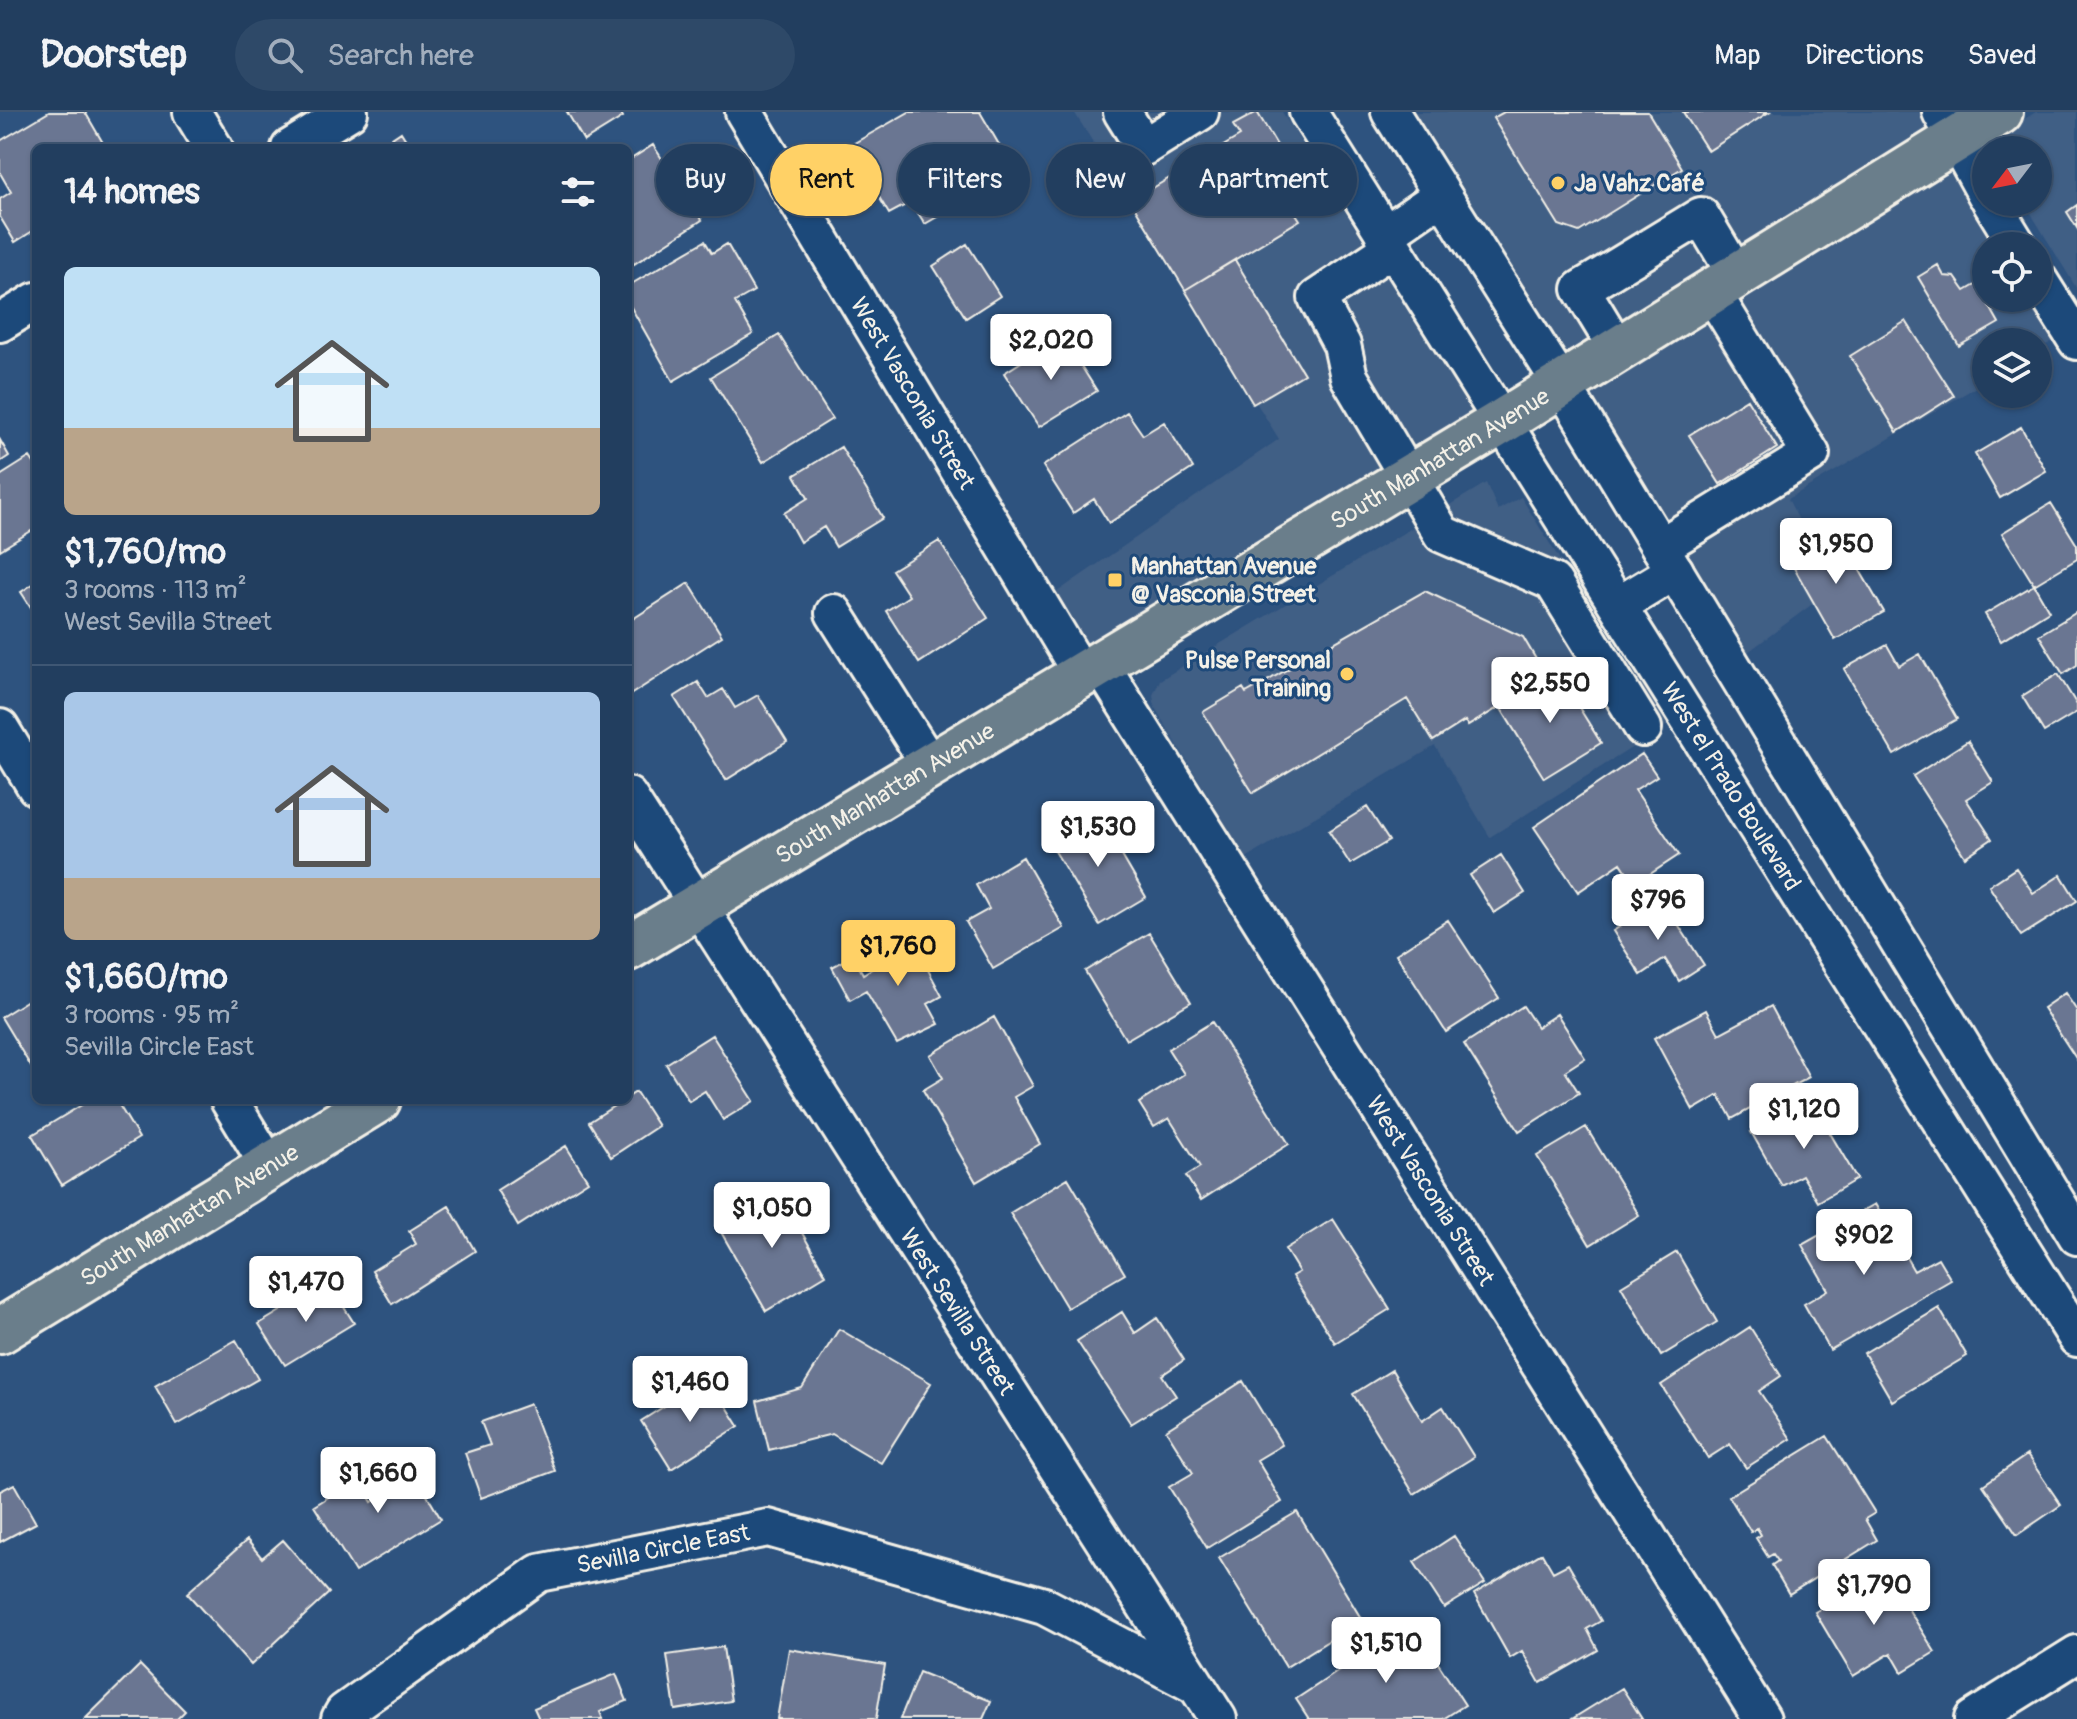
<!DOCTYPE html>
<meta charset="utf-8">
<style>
:root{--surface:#223e5f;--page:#2e4968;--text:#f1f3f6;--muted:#a2aebd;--line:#3f5774;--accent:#ffd166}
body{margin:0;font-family:Pangolin,sans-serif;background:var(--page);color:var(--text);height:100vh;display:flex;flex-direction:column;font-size:30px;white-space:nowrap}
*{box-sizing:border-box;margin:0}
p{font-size:26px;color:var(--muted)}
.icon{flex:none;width:44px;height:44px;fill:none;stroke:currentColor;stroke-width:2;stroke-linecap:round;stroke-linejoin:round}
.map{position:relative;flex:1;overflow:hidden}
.side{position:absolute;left:32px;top:32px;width:600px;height:960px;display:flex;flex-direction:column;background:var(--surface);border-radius:12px;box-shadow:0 2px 6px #0004,0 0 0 2px var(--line)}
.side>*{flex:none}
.hud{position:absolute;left:656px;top:32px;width:760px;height:72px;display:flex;gap:16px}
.needle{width:52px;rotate:238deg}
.controls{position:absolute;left:1972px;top:24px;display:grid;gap:16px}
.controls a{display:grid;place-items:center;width:80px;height:80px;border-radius:50%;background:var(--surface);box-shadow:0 2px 6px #0004,0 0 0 2px var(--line);font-size:40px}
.price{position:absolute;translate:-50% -68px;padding:0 18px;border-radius:8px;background:#fff;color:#222;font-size:26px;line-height:52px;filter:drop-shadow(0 2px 4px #0008)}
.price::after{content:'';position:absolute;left:50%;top:48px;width:24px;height:18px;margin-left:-12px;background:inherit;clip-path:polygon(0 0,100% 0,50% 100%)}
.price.selected{background:var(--accent);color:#111}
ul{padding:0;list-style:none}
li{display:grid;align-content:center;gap:16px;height:424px;padding:0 32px}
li+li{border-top:2px solid var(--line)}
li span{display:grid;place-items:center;height:248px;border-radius:12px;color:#555}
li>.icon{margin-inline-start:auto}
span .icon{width:144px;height:144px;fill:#fffc;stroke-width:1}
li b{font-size:34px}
h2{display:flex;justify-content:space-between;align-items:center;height:96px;padding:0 32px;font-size:34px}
.pill{padding:0 28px;border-radius:36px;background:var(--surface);box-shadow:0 2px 6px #0004,0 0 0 2px var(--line);font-size:28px;line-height:72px}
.pill.selected{background:var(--accent);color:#111}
header{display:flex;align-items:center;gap:48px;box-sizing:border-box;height:112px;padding:0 40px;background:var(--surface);border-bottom:2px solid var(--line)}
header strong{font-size:38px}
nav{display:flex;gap:44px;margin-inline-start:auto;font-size:28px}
.search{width:560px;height:72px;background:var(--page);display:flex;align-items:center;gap:20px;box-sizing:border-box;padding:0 28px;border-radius:44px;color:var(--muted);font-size:30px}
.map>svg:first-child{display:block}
.built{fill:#405e85}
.building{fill:#6b7692;stroke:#f4f1e8;stroke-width:2}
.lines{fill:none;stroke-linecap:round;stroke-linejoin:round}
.minor-casing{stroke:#f4f1e8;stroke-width:42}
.major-casing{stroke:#f4f1e8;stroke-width:50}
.minor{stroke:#1f4a7a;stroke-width:36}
.major{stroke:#6b7e8b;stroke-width:44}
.poi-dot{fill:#ffd166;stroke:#1f4a7a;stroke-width:3}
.labels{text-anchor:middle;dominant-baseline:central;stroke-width:6;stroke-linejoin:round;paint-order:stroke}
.poi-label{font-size:24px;font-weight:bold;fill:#f4f1e8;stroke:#1f4a7a;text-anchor:start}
.street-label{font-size:24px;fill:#f4f1e8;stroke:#1f4a7a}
</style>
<header>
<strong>Doorstep</strong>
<div class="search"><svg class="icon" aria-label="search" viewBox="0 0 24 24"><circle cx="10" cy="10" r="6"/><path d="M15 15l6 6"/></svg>Search here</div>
<nav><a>Map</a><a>Directions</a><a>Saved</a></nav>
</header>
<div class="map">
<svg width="2077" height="1607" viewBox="0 0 2077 1607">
<rect width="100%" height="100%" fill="#2e537f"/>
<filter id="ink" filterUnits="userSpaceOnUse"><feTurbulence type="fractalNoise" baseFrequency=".0125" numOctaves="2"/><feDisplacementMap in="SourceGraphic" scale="16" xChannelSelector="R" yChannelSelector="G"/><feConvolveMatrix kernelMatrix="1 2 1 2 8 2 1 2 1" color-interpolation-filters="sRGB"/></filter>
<g filter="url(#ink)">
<!-- built -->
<path class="built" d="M 1074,0 L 1282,0 L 1475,305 L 1089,534 L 1057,480 L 1279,327 Z
M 1415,0 L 1921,0 L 1933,20 L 1570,246 Z
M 2036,0 L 2077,0 L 2077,177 L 2024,90 L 2038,90 L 2038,38 L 1993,38 L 1988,29 Z
M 1952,51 L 2002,134 L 1986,134 L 1986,186 L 2034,186 L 2058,226 L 2038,238 L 2038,230 L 1986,230 L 1986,269 L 1788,387 L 1834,476 L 1748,540 L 1589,277 Z
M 1486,371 L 1498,398 L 1521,385 L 1620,545 L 1650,560 L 1679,606 L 1490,725 L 1435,634 L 1246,746 L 1155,596 L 1153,583 L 1160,568 Z"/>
<!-- building -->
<path class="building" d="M 49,0 L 85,0 L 106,36 L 36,36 L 36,117 L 15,130 L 0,105 L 0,87 L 11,80 L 0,61 L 0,29 Z
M 567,0 L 620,0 L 623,5 L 584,29 Z
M 909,0 L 980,0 L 1015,60 L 925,112 L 911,90 L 889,102 L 849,34 Z
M 1257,0 L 1307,83 L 1291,94 L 1300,108 L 1185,178 L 1131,89 L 1240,24 L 1233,13 Z
M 1504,0 L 1648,0 L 1682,56 L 1579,120 L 1559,113 L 1493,6 Z
M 1683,0 L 1769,0 L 1708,39 Z
M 401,20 L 411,36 L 377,36 Z
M 653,33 L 702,108 L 634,152 L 628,143 L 628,49 Z
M 2077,93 L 2077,116 L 2067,100 Z
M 705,129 L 712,141 L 727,132 L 754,179 L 735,190 L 753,222 L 673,269 L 628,190 L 628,174 Z
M 967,132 L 1000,184 L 966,206 L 933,154 Z
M 1235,148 L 1304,262 L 1253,292 L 1185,178 Z
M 1938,153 L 1944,164 L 1955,165 L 1965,179 L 1977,172 L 1999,211 L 1959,234 L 1918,165 Z
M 1906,209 L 1954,284 L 1897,320 L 1850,244 Z
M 779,223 L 832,307 L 763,350 L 711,265 Z
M 1062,224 L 1097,279 L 1039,315 L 1004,261 Z
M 1747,287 L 1777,336 L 1720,372 L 1689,323 Z
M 1127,300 L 1143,323 L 1164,310 L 1193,356 L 1109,411 L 1094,387 L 1073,401 L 1043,354 Z
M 2021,315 L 2046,359 L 2000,386 L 1975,342 Z
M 0,328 L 9,344 L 0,350 Z
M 841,335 L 883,406 L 836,435 L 824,415 L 800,430 L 784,401 L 808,386 L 795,363 Z
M 30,345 L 36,354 L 36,416 L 0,438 L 0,364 Z
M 2051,391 L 2077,433 L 2077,447 L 2034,473 L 2002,421 Z
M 1837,419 L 1884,500 L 1835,528 L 1789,447 Z
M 939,429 L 988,506 L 919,551 L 886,499 L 909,484 L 892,458 Z
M 36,470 L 36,503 L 21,480 Z
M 689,471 L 722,524 L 630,583 L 628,510 Z
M 2034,473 L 2049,499 L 2001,529 L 1985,502 Z
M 1425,479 L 1523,525 L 1547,566 L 1468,614 L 1465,609 L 1433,629 L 1407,587 L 1253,681 L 1203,600 L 1243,576 L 1246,581 Z
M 2077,500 L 2077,553 L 2063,562 L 2039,523 Z
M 1887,533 L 1899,554 L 1920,542 L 1957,607 L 1894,643 L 1844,557 Z
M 1557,560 L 1601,631 L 1544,666 L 1500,595 Z
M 2058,562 L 2077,593 L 2077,600 L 2044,620 L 2022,584 Z
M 698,570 L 708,586 L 723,577 L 735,596 L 758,583 L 787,630 L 726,668 L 674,585 Z
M 1968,629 L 1993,670 L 1966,687 L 1992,727 L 1965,745 L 1913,664 Z
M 1642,642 L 1657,664 L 1635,678 L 1679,743 L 1635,772 L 1621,751 L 1578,780 L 1534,715 Z
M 1367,695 L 1389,729 L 1350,752 L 1329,719 Z
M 1097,701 L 1146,785 L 1099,813 L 1049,729 Z
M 1501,743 L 1525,781 L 1494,801 L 1470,763 Z
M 1023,745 L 1064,816 L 993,857 L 966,810 L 989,797 L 976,773 Z
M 2016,756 L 2033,781 L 2061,763 L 2077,789 L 2021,824 L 1989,774 Z
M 1662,787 L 1704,853 L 1679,869 L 1665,847 L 1641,863 L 1613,819 Z
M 1448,808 L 1499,886 L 1446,920 L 1396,842 Z
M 1149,821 L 1191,890 L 1126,928 L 1085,859 Z
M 929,822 L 943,847 L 927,856 L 942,884 L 928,892 L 939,912 L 897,932 L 866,879 L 850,888 L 832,855 L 853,844 L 863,862 Z
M 2065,881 L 2077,899 L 2077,948 L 2043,896 Z
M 36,883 L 36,963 L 1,905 Z
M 1523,894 L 1537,915 L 1557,902 L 1585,946 L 1565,959 L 1579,981 L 1519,1019 L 1464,932 Z
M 1771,894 L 1809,965 L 1732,1007 L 1719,983 L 1693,998 L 1654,926 L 1706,898 L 1719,922 Z
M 994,905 L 1033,974 L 1014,985 L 1040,1032 L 976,1070 L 923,978 L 943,966 L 930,943 Z
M 1212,910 L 1289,1032 L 1201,1088 L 1186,1064 L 1200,1055 L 1169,1006 L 1154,1015 L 1139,991 L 1184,962 L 1168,937 Z
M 712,923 L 754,989 L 723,1008 L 705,979 L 689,989 L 666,952 Z
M 636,980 L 658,1014 L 611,1045 L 589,1010 Z
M 1810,987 L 1857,1067 L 1818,1090 L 1802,1063 L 1782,1074 L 1751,1020 Z
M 90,988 L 116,988 L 139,1026 L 62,1073 L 32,1023 Z
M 1586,1015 L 1639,1103 L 1590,1133 L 1537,1044 Z
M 566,1034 L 588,1069 L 518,1114 L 497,1078 Z
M 1068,1066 L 1125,1162 L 1067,1196 L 1010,1101 Z
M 777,1077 L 826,1163 L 766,1199 L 717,1113 Z
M 1875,1092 L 1914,1159 L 1938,1146 L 1951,1168 L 1830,1238 L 1804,1192 L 1828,1178 L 1802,1133 Z
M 449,1094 L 475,1139 L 392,1192 L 372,1159 L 416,1132 L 409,1119 Z
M 1333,1107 L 1390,1197 L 1335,1231 L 1292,1164 L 1299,1160 L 1285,1137 Z
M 1677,1140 L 1717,1210 L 1661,1244 L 1621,1174 Z
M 328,1170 L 354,1211 L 285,1253 L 259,1212 Z
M 1939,1196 L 1967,1244 L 1892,1289 L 1864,1241 Z
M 1122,1200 L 1135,1221 L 1157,1206 L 1184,1248 L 1162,1263 L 1176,1284 L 1131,1312 L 1077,1229 Z
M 1750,1215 L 1781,1264 L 1759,1279 L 1791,1327 L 1746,1356 L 1730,1332 L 1708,1346 L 1661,1273 Z
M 839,1217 L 931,1271 L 881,1351 L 832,1322 L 769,1338 L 757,1289 L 802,1276 Z
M 236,1228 L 258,1267 L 177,1313 L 155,1274 Z
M 1392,1258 L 1422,1309 L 1443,1295 L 1474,1345 L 1414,1382 L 1353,1282 Z
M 709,1266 L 739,1314 L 671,1357 L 641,1309 Z
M 1243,1269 L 1282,1333 L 1257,1348 L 1282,1390 L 1207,1436 L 1169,1375 L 1193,1361 L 1166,1318 Z
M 530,1292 L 555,1359 L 481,1386 L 465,1341 L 490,1333 L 481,1310 Z
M 1827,1324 L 1875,1401 L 1865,1407 L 1877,1428 L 1789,1482 L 1772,1453 L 1778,1449 L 1773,1442 L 1768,1445 L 1756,1426 L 1761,1423 L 1757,1416 L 1751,1420 L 1729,1384 Z
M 402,1341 L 441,1407 L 355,1460 L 314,1394 L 358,1367 L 372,1390 L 393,1376 L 380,1354 Z
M 2027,1343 L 2061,1393 L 2017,1423 L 1983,1373 Z
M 14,1372 L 36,1411 L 0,1430 L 0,1379 Z
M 1297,1400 L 1362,1508 L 1286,1555 L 1219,1446 Z
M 1454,1424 L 1485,1471 L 1444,1496 L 1414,1450 Z
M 247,1428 L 262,1446 L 283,1428 L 329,1481 L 251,1553 L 187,1481 Z
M 1542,1441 L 1553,1460 L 1568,1452 L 1601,1509 L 1587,1517 L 1598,1538 L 1540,1571 L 1522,1539 L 1510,1546 L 1474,1482 Z
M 1884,1458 L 1935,1540 L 1902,1560 L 1891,1541 L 1853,1564 L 1815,1500 Z
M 1412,1511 L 1465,1593 L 1443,1607 L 1309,1607 L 1296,1587 Z
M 723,1535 L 731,1589 L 675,1598 L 667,1543 Z
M 789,1537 L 885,1553 L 876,1607 L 777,1607 Z
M 140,1553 L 185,1599 L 177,1607 L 85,1607 Z
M 919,1560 L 991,1589 L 983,1607 L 900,1607 Z
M 616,1562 L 627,1589 L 600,1600 L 603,1607 L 539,1607 L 534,1596 Z
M 1622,1576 L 1642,1607 L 1572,1607 Z"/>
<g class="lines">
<!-- minor casing -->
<g class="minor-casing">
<g id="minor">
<path d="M 192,0 L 214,36"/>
<path id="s1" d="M 744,0 L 1081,561"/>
<path d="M 1122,0 L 1144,35 L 1200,0"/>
<path id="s2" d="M 1308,0 L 2077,1226"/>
<path d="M 1390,0 L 1562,273 L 2077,1124"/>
<path d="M 1941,0 L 1986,82"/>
<path d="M 290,36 L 349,0"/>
<path d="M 1991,90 L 2018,134"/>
<path d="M 1384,123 L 1442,83"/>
<path d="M 1392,136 L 1317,186 L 1342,233 L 1349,265 L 1442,422 L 1553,470 L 1643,616"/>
<path d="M 2038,167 L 2077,229"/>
<path d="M 0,211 L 36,189"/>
<path d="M 1618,238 L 1581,177 L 1701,104 L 1737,164"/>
<path d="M 1660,435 L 1811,342 L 1712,180"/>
<path d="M 1619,493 L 1675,459"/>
<path d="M 834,501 L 930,653"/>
<path id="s3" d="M 1099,550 L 1762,1607"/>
<path d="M 0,616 L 36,675"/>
<path id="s4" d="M 628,684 L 1218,1607"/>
<path d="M 229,988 L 269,1054"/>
<path id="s5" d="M 340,1607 L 344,1600 L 539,1461 L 768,1416 L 1044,1494 L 1195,1573"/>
<path d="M 1973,1607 L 2077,1542"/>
</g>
</g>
<!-- major casing -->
<g class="major-casing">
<g id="major">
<path id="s6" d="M 628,836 L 1503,309 L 2000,0"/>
<path id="s7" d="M 0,1219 L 378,988"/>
</g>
</g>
<!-- minor -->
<use href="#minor" class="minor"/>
<!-- major -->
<use href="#major" class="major"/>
</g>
</g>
<!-- markers -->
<g class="poi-dot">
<circle cx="1558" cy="71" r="8"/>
<rect x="1107" y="460" width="16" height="16" rx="4"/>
<circle cx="1347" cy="562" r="8"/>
</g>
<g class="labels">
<!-- poi labels -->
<g class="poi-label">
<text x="1574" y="71">Ja Vahz Café</text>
<text x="1131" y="454">Manhattan Avenue<tspan x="1131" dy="28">@ Vasconia Street</tspan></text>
<text x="1331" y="548" text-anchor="end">Pulse Personal<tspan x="1331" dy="28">Training</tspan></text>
</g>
<!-- street labels -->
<g class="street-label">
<text stroke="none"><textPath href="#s1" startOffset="328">West Vasconia Street</textPath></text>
<text stroke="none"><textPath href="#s6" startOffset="948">South Manhattan Avenue</textPath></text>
<text stroke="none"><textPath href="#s2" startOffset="796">West el Prado Boulevard</textPath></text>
<text stroke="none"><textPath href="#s6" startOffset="300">South Manhattan Avenue</textPath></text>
<text stroke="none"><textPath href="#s3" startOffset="624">West Vasconia Street</textPath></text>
<text stroke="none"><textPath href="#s7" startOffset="222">South Manhattan Avenue</textPath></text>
<text stroke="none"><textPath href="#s4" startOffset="612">West Sevilla Street</textPath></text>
<text stroke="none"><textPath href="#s5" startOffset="374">Sevilla Circle East</textPath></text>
</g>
</g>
</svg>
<div class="controls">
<a><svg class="needle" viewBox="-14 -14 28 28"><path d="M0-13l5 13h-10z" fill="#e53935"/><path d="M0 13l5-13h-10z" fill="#a2aebd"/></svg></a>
<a><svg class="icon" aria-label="locate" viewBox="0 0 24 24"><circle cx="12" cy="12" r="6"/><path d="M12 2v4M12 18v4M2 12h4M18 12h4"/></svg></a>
<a><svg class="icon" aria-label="layers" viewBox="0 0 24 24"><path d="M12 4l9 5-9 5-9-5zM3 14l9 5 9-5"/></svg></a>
</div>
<b class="price" style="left:1051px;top:270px">$2,020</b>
<b class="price" style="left:1836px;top:474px">$1,950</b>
<b class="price" style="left:1550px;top:613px">$2,550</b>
<b class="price" style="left:1098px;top:757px">$1,530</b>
<b class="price" style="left:1658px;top:830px">$796</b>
<b class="price selected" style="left:898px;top:876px">$1,760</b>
<b class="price" style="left:1804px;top:1039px">$1,120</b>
<b class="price" style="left:772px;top:1138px">$1,050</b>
<b class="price" style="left:1864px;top:1165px">$902</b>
<b class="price" style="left:306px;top:1212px">$1,470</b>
<b class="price" style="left:690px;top:1312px">$1,460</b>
<b class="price" style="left:378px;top:1403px">$1,660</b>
<b class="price" style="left:1874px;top:1515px">$1,790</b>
<b class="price" style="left:1386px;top:1573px">$1,510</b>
<div class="hud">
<a class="pill">Buy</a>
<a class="pill selected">Rent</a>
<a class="pill">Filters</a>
<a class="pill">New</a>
<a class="pill">Apartment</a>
</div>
<section class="side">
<h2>14 homes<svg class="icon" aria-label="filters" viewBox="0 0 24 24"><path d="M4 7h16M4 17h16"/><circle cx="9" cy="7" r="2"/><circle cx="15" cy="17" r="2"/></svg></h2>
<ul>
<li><span style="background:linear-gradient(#bfe0f5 65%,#b9a48a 0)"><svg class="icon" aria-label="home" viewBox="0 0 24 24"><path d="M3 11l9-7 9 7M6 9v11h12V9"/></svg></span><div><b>$1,760/mo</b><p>3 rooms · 113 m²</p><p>West Sevilla Street</p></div></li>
<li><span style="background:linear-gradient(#a9c7e8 75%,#b9a48a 0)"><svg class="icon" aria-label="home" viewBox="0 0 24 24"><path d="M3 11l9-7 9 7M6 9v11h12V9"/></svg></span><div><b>$1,660/mo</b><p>3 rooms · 95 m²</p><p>Sevilla Circle East</p></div></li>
</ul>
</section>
</div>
